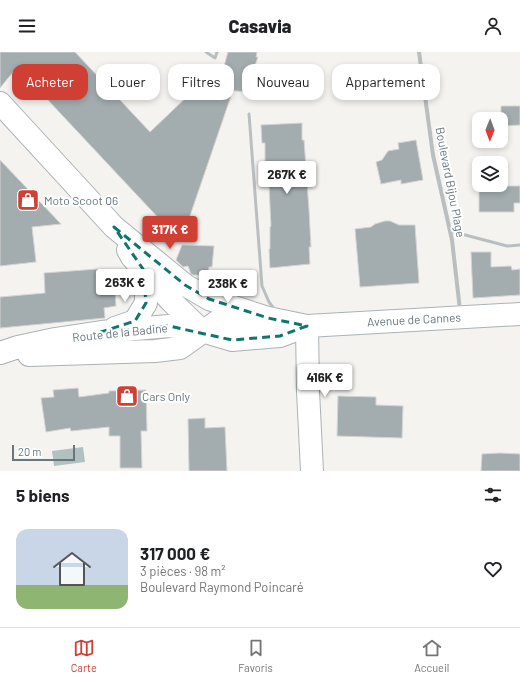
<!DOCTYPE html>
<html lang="fr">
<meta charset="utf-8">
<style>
:root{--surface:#fff;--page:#f2f2f2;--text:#202124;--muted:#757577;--line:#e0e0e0;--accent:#cf3f34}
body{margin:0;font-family:Barlow,sans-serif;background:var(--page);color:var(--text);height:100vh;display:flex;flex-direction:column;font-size:15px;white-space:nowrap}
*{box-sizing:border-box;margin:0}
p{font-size:13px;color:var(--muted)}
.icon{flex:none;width:22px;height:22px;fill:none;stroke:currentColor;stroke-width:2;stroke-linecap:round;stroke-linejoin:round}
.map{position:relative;height:419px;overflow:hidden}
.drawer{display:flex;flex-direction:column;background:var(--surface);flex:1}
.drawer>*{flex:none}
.guide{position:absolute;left:12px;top:12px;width:496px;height:36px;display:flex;gap:8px}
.needle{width:26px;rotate:181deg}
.tools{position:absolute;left:472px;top:60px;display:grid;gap:8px}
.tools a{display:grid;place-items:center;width:36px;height:36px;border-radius:8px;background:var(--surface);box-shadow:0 2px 6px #0003;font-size:20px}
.scale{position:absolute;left:12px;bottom:10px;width:63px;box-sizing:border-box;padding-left:4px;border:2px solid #66777e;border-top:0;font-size:11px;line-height:14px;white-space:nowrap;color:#66777e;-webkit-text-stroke:3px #fff;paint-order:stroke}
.price{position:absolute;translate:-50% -34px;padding:0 9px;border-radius:4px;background:#fff;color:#222;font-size:13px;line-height:26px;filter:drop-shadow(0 1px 2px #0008)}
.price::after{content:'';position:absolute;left:50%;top:24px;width:12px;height:9px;margin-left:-6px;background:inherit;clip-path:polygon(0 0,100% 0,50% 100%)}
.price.on{background:var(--accent);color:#fff}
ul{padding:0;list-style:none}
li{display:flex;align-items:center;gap:12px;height:100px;padding:0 16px}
li span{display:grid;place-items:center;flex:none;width:112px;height:80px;border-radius:12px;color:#555}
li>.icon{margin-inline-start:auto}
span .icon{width:48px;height:48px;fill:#fffc;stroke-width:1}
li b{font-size:17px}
h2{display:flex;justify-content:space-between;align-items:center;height:48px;padding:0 16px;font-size:17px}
.pill{padding:0 14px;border-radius:12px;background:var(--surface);box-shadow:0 2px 6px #0003;font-size:14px;line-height:36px}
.pill.on{background:var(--accent);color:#fff}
header{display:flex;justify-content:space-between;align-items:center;height:52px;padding:0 16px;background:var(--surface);font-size:18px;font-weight:800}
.dock{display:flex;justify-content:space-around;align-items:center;height:56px;border-top:1px solid var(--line);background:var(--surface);font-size:11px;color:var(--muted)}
.dock a{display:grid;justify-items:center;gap:2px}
.dock .on{color:var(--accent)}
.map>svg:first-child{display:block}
.water{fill:#b1c0c1}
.building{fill:#a3acaf;stroke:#d5d4d3}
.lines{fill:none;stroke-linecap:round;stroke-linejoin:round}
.secondary-casing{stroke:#abb2b5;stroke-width:24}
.lane{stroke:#b9bec0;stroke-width:3}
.street{stroke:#b9bec0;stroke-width:4}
.secondary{stroke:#fff;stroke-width:22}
.marked{fill:none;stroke:#0f766e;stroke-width:3;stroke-dasharray:8 5;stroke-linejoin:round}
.labels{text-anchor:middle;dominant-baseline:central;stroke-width:4;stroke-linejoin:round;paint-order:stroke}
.street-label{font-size:12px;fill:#66777e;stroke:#fff}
.poi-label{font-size:12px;fill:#66777e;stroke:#fff;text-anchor:start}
</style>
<header><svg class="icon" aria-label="menu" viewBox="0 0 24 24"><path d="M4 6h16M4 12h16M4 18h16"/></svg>Casavia<svg class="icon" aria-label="person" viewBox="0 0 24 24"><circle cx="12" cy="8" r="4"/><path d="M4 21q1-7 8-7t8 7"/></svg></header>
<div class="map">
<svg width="520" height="419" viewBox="0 0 520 419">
<rect width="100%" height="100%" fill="#f4f3f0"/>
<!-- water -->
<path class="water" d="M 83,395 L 85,410 L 54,414 L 52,399 Z"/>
<!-- building -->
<path class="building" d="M 0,0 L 75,0 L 150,80 L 193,39 L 203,26 L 218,35 L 228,0 L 257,0 L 256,5 L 258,5 L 253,19 L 283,22 L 281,42 L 221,38 L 231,44 L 181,190 L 17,15 L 0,36 Z
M 501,54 L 520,54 L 520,73 L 501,74 Z
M 302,71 L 302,88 L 304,88 L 309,158 L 311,195 L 309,195 L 310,212 L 270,216 L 269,197 L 270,197 L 270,175 L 271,174 L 268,113 L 265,112 L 265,91 L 262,91 L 261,73 Z
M 416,88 L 423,128 L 401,132 L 401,128 L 381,132 L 376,110 L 382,108 L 388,99 L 399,97 L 398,91 Z
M 0,108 L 61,172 L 32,175 L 36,210 L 0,214 Z
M 479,134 L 520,134 L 520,151 L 514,151 L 514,160 L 479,160 Z
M 385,169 L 390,169 L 399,173 L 415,173 L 419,231 L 360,235 L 355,177 L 371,175 L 375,172 Z
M 182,193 L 214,194 L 212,215 L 209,215 L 208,223 L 193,223 L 191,222 L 188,214 L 183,215 L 176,208 Z
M 471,200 L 491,200 L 491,215 L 511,214 L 512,218 L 520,217 L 520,243 L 473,246 Z
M 98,217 L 99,225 L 106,225 L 108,236 L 115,235 L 116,254 L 104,256 L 105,266 L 0,276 L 0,245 L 45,241 L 44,221 Z
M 78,336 L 79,345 L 109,341 L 109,339 L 146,338 L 147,379 L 141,379 L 142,416 L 120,416 L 120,384 L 109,384 L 109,375 L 71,379 L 70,376 L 46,380 L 41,346 L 54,345 L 53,338 Z
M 338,344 L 376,345 L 376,353 L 403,354 L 402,386 L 337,384 Z
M 205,366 L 205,376 L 225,375 L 227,419 L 189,419 L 188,367 Z
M 500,401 L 520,402 L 520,419 L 481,419 L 482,402 Z"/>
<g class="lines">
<!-- secondary casing -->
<g class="secondary-casing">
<path id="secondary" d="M 0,51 L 114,175 L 185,233 L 209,247 L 268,266 L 307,274 L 520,262
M 128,198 L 132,205 L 171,249 L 202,279
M 307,274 L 308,339 L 312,419
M 115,276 L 135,269 L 146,251 L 146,243 L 143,217
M 0,301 L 18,295 L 55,287 L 101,280 L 169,274 L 202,279 L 232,288 L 280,284 L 307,274
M 29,303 L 155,299 L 180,296 L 218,269 L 256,267"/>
</g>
<!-- lane -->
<path class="lane" d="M 206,0 L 215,6 L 217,0
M 249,62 L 262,234 L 269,250 L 275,258
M 450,179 L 507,194 L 520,193"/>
<!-- street -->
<path class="street" d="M 419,0 L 433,103 L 452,188 L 460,258"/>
<!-- secondary -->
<use href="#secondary" class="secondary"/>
</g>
<!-- marked area -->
<path class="marked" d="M 114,175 L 185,233 L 209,247 L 268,266 L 307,274 L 280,284 L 232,288 L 169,274 L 101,280 L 135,269 L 146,251 L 143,217 Z"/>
<!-- icons -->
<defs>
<g id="shop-square" transform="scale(1.15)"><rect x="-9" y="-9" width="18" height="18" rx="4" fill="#cf3f34" stroke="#fff"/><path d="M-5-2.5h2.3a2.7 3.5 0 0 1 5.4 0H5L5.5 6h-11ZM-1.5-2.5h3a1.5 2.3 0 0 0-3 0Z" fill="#fff"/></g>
</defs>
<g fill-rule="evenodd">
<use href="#shop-square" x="28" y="148"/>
<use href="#shop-square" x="127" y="344"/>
</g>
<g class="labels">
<!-- street labels -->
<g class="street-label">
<text transform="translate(451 130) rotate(79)">Boulevard Bijou Plage</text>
<text transform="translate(414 267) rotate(-3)">Avenue de Cannes</text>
<text transform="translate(120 280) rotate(-6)">Route de la Badine</text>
</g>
<!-- poi labels -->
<g class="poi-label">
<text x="44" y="148">Moto Scoot 06</text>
<text x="142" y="344">Cars Only</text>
</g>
</g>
</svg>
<div class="tools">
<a><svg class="needle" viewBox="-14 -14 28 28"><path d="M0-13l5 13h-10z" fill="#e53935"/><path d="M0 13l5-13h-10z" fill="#757577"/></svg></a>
<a><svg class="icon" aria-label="layers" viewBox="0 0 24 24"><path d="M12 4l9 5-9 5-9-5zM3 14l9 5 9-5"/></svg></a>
</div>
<div class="scale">20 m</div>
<b class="price" style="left:287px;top:143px">267K €</b>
<b class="price on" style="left:170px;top:198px">317K €</b>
<b class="price" style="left:125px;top:251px">263K €</b>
<b class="price" style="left:228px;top:252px">238K €</b>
<b class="price" style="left:325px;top:346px">416K €</b>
<div class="guide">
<a class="pill on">Acheter</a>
<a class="pill">Louer</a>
<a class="pill">Filtres</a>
<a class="pill">Nouveau</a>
<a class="pill">Appartement</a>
</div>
</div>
<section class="drawer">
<h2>5 biens<svg class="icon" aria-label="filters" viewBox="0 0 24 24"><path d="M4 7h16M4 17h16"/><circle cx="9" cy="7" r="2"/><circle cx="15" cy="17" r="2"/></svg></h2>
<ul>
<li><span style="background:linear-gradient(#c9d6e8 70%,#8fb573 0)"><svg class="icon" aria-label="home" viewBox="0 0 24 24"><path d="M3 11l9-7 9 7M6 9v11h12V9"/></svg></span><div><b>317 000 €</b><p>3 pièces · 98 m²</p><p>Boulevard Raymond Poincaré</p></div><svg class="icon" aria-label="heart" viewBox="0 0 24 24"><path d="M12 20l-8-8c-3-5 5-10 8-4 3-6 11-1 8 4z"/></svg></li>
</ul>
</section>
<nav class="dock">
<a class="on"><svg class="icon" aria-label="map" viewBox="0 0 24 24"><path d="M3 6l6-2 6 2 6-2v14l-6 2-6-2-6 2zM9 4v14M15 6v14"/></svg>Carte</a>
<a><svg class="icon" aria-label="saved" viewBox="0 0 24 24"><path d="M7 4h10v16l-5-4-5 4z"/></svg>Favoris</a>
<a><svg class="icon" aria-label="home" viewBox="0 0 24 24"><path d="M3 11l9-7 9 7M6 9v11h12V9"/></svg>Accueil</a>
</nav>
